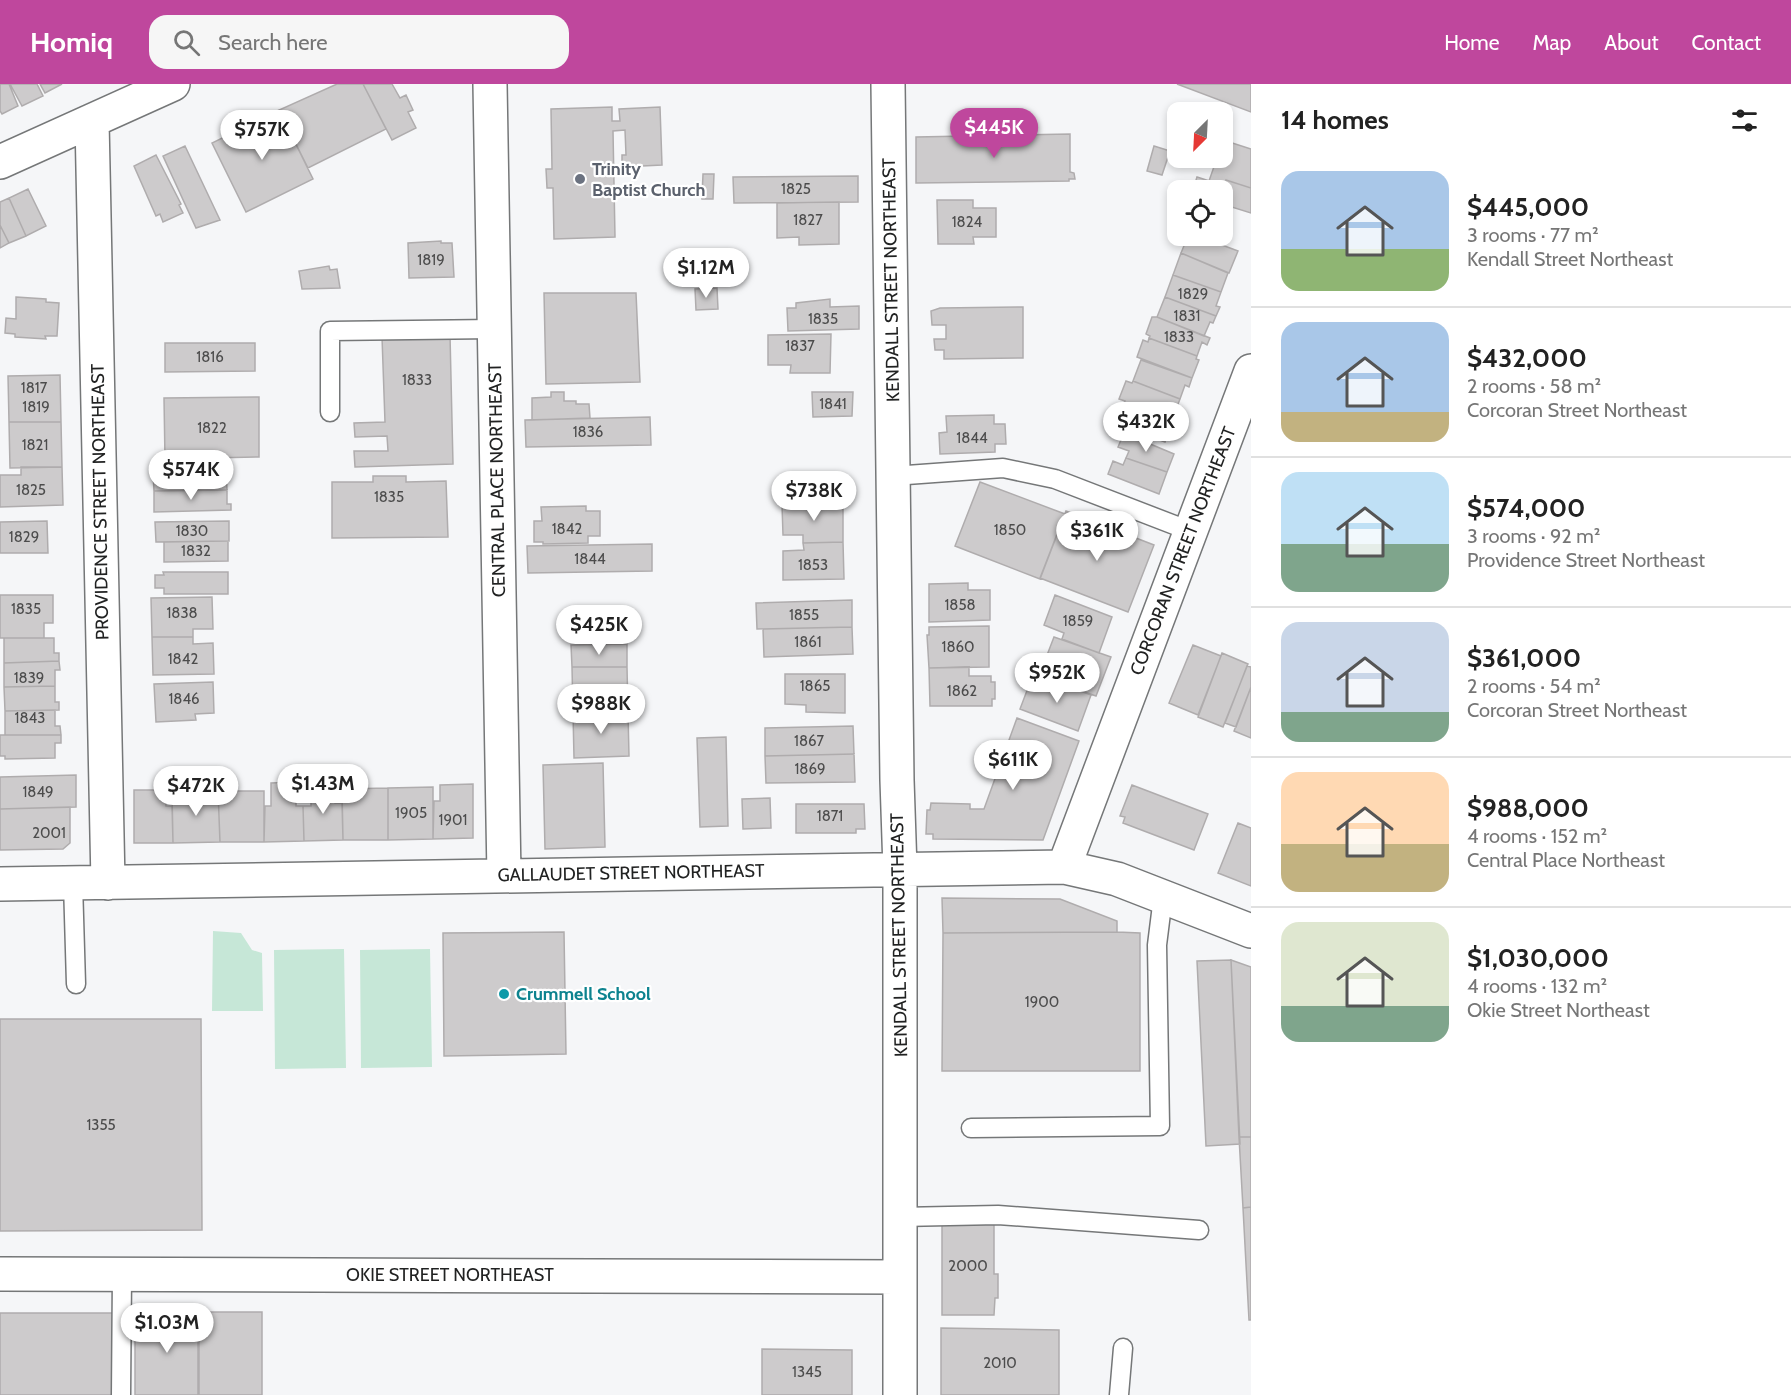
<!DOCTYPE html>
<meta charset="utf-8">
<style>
:root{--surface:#fff;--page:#f6f6f6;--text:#222;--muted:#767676;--line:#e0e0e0;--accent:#bf479d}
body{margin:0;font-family:Cabin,sans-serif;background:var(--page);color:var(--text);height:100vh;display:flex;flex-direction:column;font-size:22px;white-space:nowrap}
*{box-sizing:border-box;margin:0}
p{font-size:20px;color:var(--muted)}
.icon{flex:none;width:33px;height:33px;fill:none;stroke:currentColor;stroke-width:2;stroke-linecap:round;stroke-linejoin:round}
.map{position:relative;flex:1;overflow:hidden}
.panel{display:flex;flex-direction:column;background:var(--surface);width:540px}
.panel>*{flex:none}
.needle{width:39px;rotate:204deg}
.fabs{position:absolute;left:1167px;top:18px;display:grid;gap:12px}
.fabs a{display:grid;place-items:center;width:66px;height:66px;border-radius:12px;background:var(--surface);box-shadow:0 3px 9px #0003;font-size:30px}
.price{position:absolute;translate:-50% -51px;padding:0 14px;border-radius:21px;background:#fff;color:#222;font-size:20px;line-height:39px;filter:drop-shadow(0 2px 3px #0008)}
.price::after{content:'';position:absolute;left:50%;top:36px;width:18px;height:14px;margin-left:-9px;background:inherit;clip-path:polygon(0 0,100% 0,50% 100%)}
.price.current{background:var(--accent);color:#fff}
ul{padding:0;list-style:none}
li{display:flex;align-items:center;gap:18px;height:150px;padding:0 30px}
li+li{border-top:2px solid var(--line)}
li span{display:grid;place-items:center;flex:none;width:168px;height:120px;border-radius:18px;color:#555}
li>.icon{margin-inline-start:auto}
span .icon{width:72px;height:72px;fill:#fffc;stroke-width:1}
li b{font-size:26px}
h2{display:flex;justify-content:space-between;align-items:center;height:72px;padding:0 30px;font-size:26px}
header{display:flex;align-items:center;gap:36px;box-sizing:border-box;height:84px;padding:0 30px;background:var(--accent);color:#fff}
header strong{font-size:28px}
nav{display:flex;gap:33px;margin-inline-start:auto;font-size:21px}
.search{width:420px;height:54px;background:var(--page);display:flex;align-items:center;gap:15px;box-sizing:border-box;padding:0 21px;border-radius:18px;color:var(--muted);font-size:22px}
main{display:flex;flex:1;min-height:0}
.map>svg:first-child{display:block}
.green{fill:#c6e7d7}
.building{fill:#cdcbcc;stroke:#afacad;stroke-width:1.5}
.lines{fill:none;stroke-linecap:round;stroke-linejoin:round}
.service-casing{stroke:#757778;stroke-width:21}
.minor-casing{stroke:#757778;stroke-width:36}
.service{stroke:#fff;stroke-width:18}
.minor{stroke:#fff;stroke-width:33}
.worship-dot{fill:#6b7280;stroke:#fff;stroke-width:2}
.culture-dot{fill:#0f9aa8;stroke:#fff;stroke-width:2}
.labels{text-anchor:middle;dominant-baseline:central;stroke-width:4.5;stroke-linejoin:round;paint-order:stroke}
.number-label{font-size:15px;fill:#4c4c4c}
.worship-label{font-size:18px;font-weight:bold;fill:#5b616d;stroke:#fff;text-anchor:start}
.street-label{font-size:18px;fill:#212222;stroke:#fff}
.culture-label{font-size:18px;font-weight:bold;fill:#0d838f;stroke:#fff;text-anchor:start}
</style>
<header>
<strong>Homiq</strong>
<div class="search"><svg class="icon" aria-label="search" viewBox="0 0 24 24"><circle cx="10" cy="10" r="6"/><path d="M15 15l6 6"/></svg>Search here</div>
<nav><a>Home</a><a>Map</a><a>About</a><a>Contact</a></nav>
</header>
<main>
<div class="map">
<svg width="1251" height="1311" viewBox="0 0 1251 1311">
<rect width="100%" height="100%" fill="#f5f6f8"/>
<!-- green -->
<path class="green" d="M 213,847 L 241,849 L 252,866 L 262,869 L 263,927 L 212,927 Z
M 344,865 L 346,984 L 275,985 L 274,866 Z
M 430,865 L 432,983 L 361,984 L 360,866 Z"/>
<!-- building -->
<path class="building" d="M 0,0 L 9,0 L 18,22 L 2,30 L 0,27 Z
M 10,0 L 37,0 L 43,12 L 22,22 Z
M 40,0 L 62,0 L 45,9 Z
M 337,0 L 363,0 L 386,45 L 308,84 L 279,26 Z
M 363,0 L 392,0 L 400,14 L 406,11 L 413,26 L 408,28 L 416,44 L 392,56 Z
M 1177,0 L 1251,0 L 1251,28 Z
M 612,23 L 612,37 L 620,37 L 619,25 L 660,23 L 662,81 L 622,83 L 622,71 L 626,71 L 625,46 L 613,47 L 615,153 L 554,155 L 553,104 L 547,104 L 546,85 L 552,85 L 551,25 Z
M 279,26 L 313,95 L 246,128 L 212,59 Z
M 1070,50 L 1070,88 L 1074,89 L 1075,95 L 1069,95 L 1069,97 L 916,99 L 916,53 Z
M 1223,56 L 1251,65 L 1251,104 L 1226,96 L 1225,102 L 1209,97 L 1217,74 L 1222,74 Z
M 185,62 L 220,136 L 196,144 L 163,72 Z
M 1154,62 L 1170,67 L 1162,91 L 1147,87 Z
M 156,71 L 181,120 L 179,121 L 183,129 L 163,138 L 160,130 L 156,132 L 134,82 Z
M 703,90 L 714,90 L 713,115 L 702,115 Z
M 858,92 L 858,118 L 734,119 L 733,93 Z
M 1197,93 L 1225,102 L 1226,96 L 1251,104 L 1251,129 L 1222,120 L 1222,106 L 1193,106 Z
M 28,105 L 46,142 L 26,152 L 9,114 Z
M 9,114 L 26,152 L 9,159 L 0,141 L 0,118 Z
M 937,116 L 973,116 L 973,124 L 996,124 L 996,153 L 973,153 L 974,160 L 938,160 Z
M 839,118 L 839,160 L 799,161 L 799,153 L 777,154 L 777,119 Z
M 0,141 L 9,159 L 0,164 Z
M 1188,152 L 1198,152 L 1238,167 L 1229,189 L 1181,169 Z
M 441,157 L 441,159 L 452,159 L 454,193 L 409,194 L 408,159 Z
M 1181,169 L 1228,189 L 1221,208 L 1173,191 Z
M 329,182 L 330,186 L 337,185 L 340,204 L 302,205 L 299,187 Z
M 1173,191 L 1221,208 L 1216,222 L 1220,223 L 1216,232 L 1165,213 Z
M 717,204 L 718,225 L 696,226 L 695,205 Z
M 544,209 L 636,209 L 640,298 L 546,300 Z
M 16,213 L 46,215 L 46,218 L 59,219 L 57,252 L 45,252 L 46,255 L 15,253 L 15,250 L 5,249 L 6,234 L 16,235 Z
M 1165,213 L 1216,232 L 1213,239 L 1210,238 L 1204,252 L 1157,233 Z
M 830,215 L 830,223 L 859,222 L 859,245 L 788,247 L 787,224 L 796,224 L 796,219 Z
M 1023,223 L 1023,274 L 944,275 L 944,266 L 935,266 L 934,255 L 946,255 L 946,241 L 932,241 L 931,227 L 940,224 Z
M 1152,233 L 1157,233 L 1210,254 L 1207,261 L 1202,258 L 1197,272 L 1149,254 L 1150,252 L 1146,250 Z
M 831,250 L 830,289 L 790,289 L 791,281 L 768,281 L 768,251 Z
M 450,251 L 453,380 L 355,383 L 354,367 L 388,367 L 387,352 L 355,353 L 354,339 L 385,338 L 382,253 Z
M 1149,254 L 1197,272 L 1196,275 L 1199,276 L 1192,294 L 1137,273 L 1143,256 L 1148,258 Z
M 165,259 L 255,259 L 255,287 L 165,288 Z
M 1141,276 L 1192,294 L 1189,303 L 1185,301 L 1180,315 L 1133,297 Z
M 60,291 L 61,338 L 9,338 L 8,292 Z
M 1126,297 L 1132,299 L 1133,297 L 1180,315 L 1175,328 L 1179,330 L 1176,337 L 1124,319 L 1125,317 L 1119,315 Z
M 551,308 L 564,308 L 564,317 L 576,317 L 576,320 L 589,320 L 590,334 L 532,336 L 532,314 L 551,313 Z
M 812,308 L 853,308 L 852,332 L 813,333 Z
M 259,313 L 259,373 L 165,375 L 164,314 Z
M 1124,319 L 1176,337 L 1173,345 L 1170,344 L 1165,358 L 1117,340 Z
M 994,331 L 994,340 L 1005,340 L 1006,360 L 995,360 L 995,368 L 940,370 L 939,349 L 947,348 L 946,332 Z
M 650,333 L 651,361 L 526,363 L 525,336 Z
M 9,338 L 61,338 L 62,383 L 10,384 Z
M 1124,349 L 1174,370 L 1167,388 L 1126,374 L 1129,367 L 1118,363 Z
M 1126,374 L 1167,388 L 1159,410 L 1108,390 L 1113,377 L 1123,381 Z
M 21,383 L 62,383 L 63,421 L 0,423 L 0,391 L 21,391 Z
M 226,385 L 227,406 L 154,407 L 153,388 Z
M 373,392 L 406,392 L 406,398 L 446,397 L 448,453 L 332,454 L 332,398 L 373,398 Z
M 980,398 L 1065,430 L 1040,495 L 955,462 Z
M 227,406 L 227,420 L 231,420 L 231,426 L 154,428 L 154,407 Z
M 843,420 L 843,458 L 803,459 L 803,451 L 783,451 L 782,421 Z
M 586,422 L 586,427 L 600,427 L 600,452 L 588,452 L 588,459 L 543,460 L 543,458 L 534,458 L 534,437 L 542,437 L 541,423 Z
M 1066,427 L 1154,461 L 1128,528 L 1040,494 Z
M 47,437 L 48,469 L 0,469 L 0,438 Z
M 229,437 L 229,457 L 156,458 L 155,438 Z
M 228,457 L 228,477 L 164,478 L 164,458 Z
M 843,458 L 844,495 L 783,496 L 783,467 L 804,466 L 803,459 Z
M 652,460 L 652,487 L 528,489 L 527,462 Z
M 163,488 L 228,488 L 228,510 L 164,510 L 164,504 L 155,504 L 155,491 L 164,491 Z
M 968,499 L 968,506 L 990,506 L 990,536 L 929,538 L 929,500 Z
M 0,511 L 53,511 L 53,539 L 44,539 L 44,554 L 0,554 Z
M 1055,511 L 1112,533 L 1099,569 L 1062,555 L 1064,549 L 1044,541 Z
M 212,513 L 213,545 L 193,545 L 193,553 L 152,553 L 151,514 Z
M 852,516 L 852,543 L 757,545 L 756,519 Z
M 989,542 L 989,583 L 929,584 L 927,551 L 929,551 L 929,543 Z
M 852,543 L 853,570 L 764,573 L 763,545 Z
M 152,553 L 193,553 L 193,560 L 213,559 L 214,590 L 153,591 Z
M 1054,553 L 1111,573 L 1096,612 L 1039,592 Z
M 4,554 L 54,554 L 54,569 L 59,569 L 59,577 L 4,579 Z
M 627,560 L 627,583 L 572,583 L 571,561 Z
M 1193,561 L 1221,572 L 1198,631 L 1169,619 Z
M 1222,569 L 1248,580 L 1223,643 L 1198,633 Z
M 59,577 L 60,586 L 55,586 L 55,602 L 4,603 L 4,579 Z
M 1247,582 L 1251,583 L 1251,603 L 1236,643 L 1225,639 Z
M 572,583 L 627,583 L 628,629 L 573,629 Z
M 969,583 L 969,592 L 991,592 L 991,598 L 995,598 L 995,615 L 992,615 L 992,622 L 930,622 L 929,584 Z
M 785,590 L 845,590 L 845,629 L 806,628 L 806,621 L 785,620 Z
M 1031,596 L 1052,604 L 1054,597 L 1091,611 L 1078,647 L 1020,625 Z
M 213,598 L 214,629 L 195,630 L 196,636 L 156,638 L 154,600 Z
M 55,602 L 55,618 L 59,618 L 59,626 L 5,627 L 4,603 Z
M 1251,603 L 1251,654 L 1234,647 Z
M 55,626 L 55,642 L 60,642 L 61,651 L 5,651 L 5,627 Z
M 573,629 L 628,629 L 629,672 L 574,674 Z
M 1017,634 L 1079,657 L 1043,756 L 933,755 L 933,750 L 926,750 L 927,726 L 930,726 L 931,719 L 970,720 L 970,725 L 984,725 Z
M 853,642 L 854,670 L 765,672 L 765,644 Z
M 0,651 L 61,651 L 61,659 L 55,659 L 55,674 L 5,675 L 5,672 L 0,672 Z
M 726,653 L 728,742 L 700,743 L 697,654 Z
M 854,670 L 855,698 L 766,699 L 765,672 Z
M 603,679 L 605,763 L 545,765 L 543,681 Z
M 76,691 L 76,723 L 0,725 L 0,693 Z
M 296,698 L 296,722 L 303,722 L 304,757 L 264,758 L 265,722 L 271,722 L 271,699 Z
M 311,699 L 335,699 L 335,719 L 342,719 L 343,756 L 304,757 L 303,722 L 311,722 Z
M 473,700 L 473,754 L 433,755 L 434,717 L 440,717 L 440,701 Z
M 1132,701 L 1208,730 L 1194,766 L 1123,739 L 1125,733 L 1120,732 Z
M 433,703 L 433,755 L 388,756 L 388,704 Z
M 388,704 L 388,756 L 343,756 L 342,705 Z
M 134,706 L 165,706 L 166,722 L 172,722 L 173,759 L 134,759 Z
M 218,707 L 264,707 L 264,758 L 220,758 Z
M 218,707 L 220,758 L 173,759 L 172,708 Z
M 770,714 L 771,744 L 743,745 L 742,715 Z
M 796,720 L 864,720 L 865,745 L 856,745 L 856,749 L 796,749 Z
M 70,723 L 70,759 L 63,765 L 0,766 L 0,725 Z
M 1238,739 L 1251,744 L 1251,802 L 1218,789 Z
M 942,814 L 1060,815 L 1117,837 L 1117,848 L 943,849 Z
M 564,848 L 566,970 L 444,972 L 443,849 Z
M 1117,848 L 1140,849 L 1140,987 L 942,987 L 943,849 Z
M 1231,876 L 1251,883 L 1251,1053 L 1239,1053 Z
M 1231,876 L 1240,1060 L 1206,1062 L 1197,877 Z
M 0,935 L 201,935 L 202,1146 L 0,1147 Z
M 1239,1053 L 1251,1053 L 1251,1123 L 1243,1124 Z
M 1251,1123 L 1251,1236 L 1249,1236 L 1243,1124 Z
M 942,1138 L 994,1138 L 994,1190 L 998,1190 L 998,1214 L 995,1214 L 994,1231 L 942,1231 Z
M 198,1228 L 198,1311 L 135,1311 L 135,1229 Z
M 199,1228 L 262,1228 L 262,1311 L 199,1311 Z
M 0,1229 L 113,1229 L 113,1311 L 0,1311 Z
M 941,1244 L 1059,1246 L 1059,1311 L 941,1311 Z
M 762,1265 L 852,1266 L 852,1311 L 762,1311 Z"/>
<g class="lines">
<!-- service casing -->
<g class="service-casing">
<path id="service" d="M 330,328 L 330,247 L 494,245
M 893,392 L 1003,384 L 1055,395 L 1190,447
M 73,799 L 76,900
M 971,1044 L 1160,1042 L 1157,861 L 1163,813
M 900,1133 L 998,1131 L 1199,1146
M 121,1311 L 122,1190
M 1119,1311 L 1123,1264"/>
</g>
<!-- minor casing -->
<g class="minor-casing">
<path id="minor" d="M 490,0 L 504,792
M 888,0 L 897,696 L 900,785 L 900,1311
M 92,37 L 108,799
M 0,78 L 173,0
M 1064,783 L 1251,287
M 0,800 L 1064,783 L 1117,795 L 1251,847
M 0,1190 L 900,1193"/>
</g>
<!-- service -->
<use href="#service" class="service"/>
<!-- minor -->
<use href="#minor" class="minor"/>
</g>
<!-- markers -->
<circle class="worship-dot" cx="580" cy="95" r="6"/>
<circle class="culture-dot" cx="504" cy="910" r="6"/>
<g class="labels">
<!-- number labels -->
<g class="number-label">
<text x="796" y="105">1825</text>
<text x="808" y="136">1827</text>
<text x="967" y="138">1824</text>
<text x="431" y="176">1819</text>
<text x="1193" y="210">1829</text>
<text x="1187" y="232">1831</text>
<text x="823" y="235">1835</text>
<text x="1179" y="253">1833</text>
<text x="800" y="262">1837</text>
<text x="210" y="273">1816</text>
<text x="417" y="296">1833</text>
<text x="34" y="304">1817</text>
<text x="833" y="320">1841</text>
<text x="36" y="323">1819</text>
<text x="212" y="344">1822</text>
<text x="588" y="348">1836</text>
<text x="972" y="354">1844</text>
<text x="35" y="361">1821</text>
<text x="31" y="406">1825</text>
<text x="389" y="413">1835</text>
<text x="567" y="445">1842</text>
<text x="1010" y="446">1850</text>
<text x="192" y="447">1830</text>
<text x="24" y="453">1829</text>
<text x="196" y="467">1832</text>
<text x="590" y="475">1844</text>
<text x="813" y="481">1853</text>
<text x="960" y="521">1858</text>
<text x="26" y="525">1835</text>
<text x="182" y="529">1838</text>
<text x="804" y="531">1855</text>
<text x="1078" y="537">1859</text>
<text x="808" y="558">1861</text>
<text x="958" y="563">1860</text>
<text x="183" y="575">1842</text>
<text x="29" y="594">1839</text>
<text x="815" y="602">1865</text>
<text x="962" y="607">1862</text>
<text x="184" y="615">1846</text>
<text x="30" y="634">1843</text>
<text x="809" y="657">1867</text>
<text x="810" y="685">1869</text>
<text x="38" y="708">1849</text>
<text x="411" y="729">1905</text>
<text x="830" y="732">1871</text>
<text x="453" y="736">1901</text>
<text x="49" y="749">2001</text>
<text x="1042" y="918">1900</text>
<text x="101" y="1041">1355</text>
<text x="968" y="1182">2000</text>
<text x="1000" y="1279">2010</text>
<text x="807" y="1288">1345</text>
</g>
<!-- worship labels -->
<g class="worship-label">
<text x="592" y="85">Trinity<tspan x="592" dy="21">Baptist Church</tspan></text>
</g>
<!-- street labels -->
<g class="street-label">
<text transform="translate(891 196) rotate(-91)">KENDALL STREET NORTHEAST</text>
<text transform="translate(497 396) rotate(-91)">CENTRAL PLACE NORTHEAST</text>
<text transform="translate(100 418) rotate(-91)">PROVIDENCE STREET NORTHEAST</text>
<text transform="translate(1183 467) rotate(-69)">CORCORAN STREET NORTHEAST</text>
<text transform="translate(631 789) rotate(-1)">GALLAUDET STREET NORTHEAST</text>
<text transform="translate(899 851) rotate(-91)">KENDALL STREET NORTHEAST</text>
<text x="450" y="1191">OKIE STREET NORTHEAST</text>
</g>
<!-- culture labels -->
<g class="culture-label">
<text x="516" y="910">Crummell School</text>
</g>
</g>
</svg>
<div class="fabs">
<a><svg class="needle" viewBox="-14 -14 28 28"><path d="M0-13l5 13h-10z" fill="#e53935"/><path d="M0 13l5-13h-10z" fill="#767676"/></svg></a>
<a><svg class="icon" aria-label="locate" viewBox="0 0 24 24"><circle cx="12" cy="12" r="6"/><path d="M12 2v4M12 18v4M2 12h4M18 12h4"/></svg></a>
</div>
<b class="price current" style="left:994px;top:75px">$445K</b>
<b class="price" style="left:262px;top:77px">$757K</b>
<b class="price" style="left:706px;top:215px">$1.12M</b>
<b class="price" style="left:1146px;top:369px">$432K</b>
<b class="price" style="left:191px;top:417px">$574K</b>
<b class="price" style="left:814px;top:438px">$738K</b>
<b class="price" style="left:1097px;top:478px">$361K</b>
<b class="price" style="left:599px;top:572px">$425K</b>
<b class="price" style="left:1057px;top:620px">$952K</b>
<b class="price" style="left:601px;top:651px">$988K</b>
<b class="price" style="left:1013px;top:707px">$611K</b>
<b class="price" style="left:323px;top:731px">$1.43M</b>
<b class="price" style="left:196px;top:733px">$472K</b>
<b class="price" style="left:167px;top:1270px">$1.03M</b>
</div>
<section class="panel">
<h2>14 homes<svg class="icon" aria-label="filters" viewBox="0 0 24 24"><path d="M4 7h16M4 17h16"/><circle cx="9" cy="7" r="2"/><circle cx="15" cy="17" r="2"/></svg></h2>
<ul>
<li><span style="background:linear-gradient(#a9c7e8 65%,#8fb573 0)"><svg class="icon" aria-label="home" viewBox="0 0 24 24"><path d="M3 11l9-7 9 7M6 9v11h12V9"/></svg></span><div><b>$445,000</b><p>3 rooms · 77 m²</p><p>Kendall Street Northeast</p></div></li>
<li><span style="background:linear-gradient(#a9c7e8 75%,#c2b280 0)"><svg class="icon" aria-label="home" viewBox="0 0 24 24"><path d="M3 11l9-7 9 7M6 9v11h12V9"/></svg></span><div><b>$432,000</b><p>2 rooms · 58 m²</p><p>Corcoran Street Northeast</p></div></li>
<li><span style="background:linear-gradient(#bfe0f5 60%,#7fa58c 0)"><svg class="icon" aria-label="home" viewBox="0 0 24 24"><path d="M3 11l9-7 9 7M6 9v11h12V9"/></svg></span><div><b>$574,000</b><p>3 rooms · 92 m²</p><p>Providence Street Northeast</p></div></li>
<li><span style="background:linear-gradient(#c9d6e8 75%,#7fa58c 0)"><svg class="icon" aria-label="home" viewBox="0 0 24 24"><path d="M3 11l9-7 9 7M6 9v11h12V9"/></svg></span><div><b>$361,000</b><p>2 rooms · 54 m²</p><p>Corcoran Street Northeast</p></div></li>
<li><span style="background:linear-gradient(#ffd9b3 60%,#c2b280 0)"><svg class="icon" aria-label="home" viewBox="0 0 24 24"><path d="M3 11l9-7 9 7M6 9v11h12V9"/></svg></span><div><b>$988,000</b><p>4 rooms · 152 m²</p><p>Central Place Northeast</p></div></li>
<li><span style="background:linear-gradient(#dfe7d0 70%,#7fa58c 0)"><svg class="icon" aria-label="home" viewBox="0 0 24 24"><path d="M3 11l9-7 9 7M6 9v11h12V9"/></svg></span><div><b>$1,030,000</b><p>4 rooms · 132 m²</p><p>Okie Street Northeast</p></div></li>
</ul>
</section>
</main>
